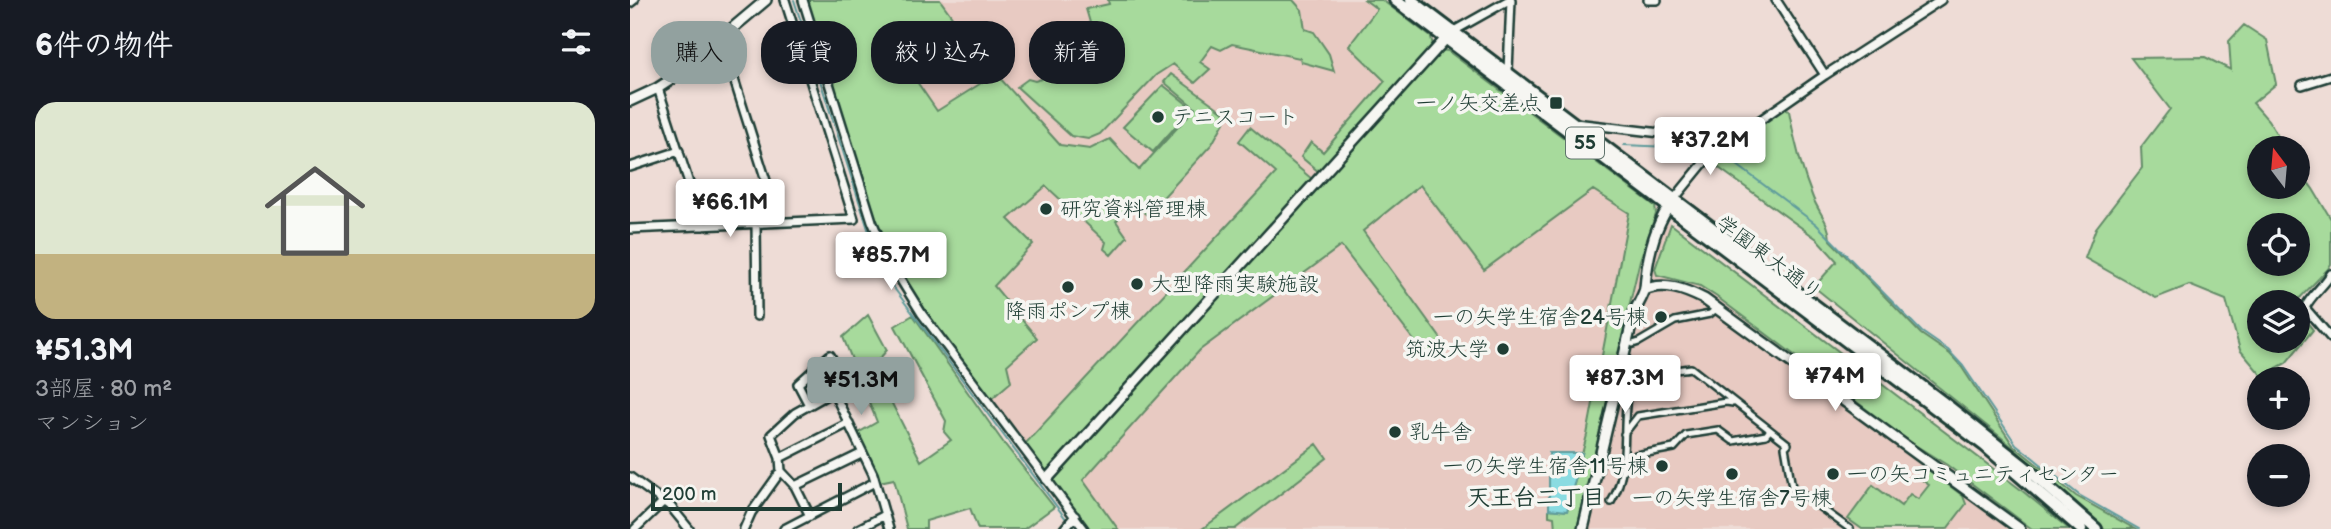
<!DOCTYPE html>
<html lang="ja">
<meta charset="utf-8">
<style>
:root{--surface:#171b24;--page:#242831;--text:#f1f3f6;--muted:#9ea1a6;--accent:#92a19f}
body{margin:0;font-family:"Balsamiq Sans","Klee One",sans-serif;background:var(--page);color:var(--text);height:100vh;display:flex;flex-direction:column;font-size:26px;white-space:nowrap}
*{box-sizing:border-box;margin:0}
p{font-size:23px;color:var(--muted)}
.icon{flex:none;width:38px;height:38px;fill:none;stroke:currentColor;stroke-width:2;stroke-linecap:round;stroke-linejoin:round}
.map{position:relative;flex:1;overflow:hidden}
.details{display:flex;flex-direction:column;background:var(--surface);width:630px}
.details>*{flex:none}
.banner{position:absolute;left:21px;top:21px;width:665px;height:63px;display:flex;gap:14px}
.needle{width:46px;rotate:344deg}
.buttons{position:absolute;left:1617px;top:136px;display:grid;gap:14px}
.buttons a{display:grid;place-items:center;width:63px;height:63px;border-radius:50%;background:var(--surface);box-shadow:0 4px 10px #0003;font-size:35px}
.scale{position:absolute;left:21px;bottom:18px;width:191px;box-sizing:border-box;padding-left:7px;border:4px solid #1f3d34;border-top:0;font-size:19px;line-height:24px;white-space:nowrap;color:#1f3d34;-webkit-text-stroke:5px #f6f6f2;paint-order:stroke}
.price{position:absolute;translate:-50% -60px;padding:0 16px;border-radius:7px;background:#fff;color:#222;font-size:23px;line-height:46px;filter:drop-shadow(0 2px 4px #0008)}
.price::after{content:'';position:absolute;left:50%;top:42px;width:21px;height:16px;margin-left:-10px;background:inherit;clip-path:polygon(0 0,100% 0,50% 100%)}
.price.current{background:var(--accent);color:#111}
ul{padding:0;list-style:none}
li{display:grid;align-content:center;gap:14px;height:371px;padding:0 35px}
li span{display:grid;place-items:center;height:217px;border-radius:21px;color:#555}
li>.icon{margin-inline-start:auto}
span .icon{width:126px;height:126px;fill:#fffc;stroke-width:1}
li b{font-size:30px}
h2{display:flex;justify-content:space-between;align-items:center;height:84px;padding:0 35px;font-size:30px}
.chip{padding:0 24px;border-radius:28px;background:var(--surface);box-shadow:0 4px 10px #0003;font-size:24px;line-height:63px}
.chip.current{background:var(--accent);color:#111}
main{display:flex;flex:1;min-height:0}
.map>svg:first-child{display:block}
.built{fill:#e8cac2}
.green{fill:#a7da9c;stroke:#638c68;stroke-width:2;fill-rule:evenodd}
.water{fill:#8adbe1;stroke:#5f9c9c;stroke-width:2}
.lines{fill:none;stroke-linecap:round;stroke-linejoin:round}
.stream{stroke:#5f9c9c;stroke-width:2}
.pedestrian-casing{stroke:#1f3d34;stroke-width:10}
.minor-casing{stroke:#1f3d34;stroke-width:12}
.tertiary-casing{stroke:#1f3d34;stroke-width:14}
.primary-casing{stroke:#1f3d34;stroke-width:16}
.pedestrian{stroke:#f6f6f2;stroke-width:5}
.minor{stroke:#f6f6f2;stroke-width:7}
.tertiary{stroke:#f6f6f2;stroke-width:9}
.primary{stroke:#f6f6f2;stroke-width:10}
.poi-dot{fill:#1f3d34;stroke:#f6f6f2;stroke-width:2.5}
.labels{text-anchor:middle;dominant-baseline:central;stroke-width:7;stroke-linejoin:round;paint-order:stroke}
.shield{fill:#f6f6f2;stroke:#60746d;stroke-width:2}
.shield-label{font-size:19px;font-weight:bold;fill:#1f3d34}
.poi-label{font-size:21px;fill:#1f3d34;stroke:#f6f6f2;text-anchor:start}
.street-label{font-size:21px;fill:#1f3d34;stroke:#f6f6f2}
.neighbourhood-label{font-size:23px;font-weight:bold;fill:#1f3d34;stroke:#f6f6f2}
</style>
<main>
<section class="details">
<h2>6件の物件<svg class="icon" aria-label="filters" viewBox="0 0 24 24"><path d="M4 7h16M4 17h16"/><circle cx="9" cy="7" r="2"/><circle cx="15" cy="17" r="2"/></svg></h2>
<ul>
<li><span style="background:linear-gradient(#dfe7d0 70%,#c2b280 0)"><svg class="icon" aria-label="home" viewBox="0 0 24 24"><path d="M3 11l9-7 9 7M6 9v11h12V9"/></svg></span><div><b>¥51.3M</b><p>3部屋 · 80 m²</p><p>マンション</p></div></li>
</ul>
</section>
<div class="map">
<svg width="1701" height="529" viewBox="0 0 1701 529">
<rect width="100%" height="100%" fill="#eedcd6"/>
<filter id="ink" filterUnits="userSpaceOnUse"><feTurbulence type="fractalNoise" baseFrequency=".0143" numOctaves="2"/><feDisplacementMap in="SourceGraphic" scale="14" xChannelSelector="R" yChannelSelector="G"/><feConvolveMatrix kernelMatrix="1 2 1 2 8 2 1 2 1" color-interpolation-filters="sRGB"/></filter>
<g filter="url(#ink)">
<!-- built -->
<path class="built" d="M 176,0 L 752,0 L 801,37 L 803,46 L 419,470 L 415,471 L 273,280 Z
M 818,51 L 1025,206 L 1033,218 L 1390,489 L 1439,529 L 458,529 L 424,483 Z"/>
<!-- green -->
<path class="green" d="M 179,0 L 310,0 L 336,36 L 283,76 L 307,111 L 364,75 L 369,77 L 430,145 L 460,149 L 480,139 L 509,170 L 565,108 L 534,82 L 541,74 L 595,113 L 596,119 L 582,144 L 517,215 L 503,204 L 486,221 L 497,237 L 481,255 L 474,249 L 476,242 L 416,186 L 378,219 L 403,244 L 364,286 L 407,338 L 377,365 L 381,382 L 361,399 L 273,280 L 251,238 L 176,1 Z
M 478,0 L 663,0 L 672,10 L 675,29 L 684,32 L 699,54 L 704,71 L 671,62 L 670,58 L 602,44 L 591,50 L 582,46 L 570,62 L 580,69 L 565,83 L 543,64 L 526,75 L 470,134 L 458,139 L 441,136 L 387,87 L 398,79 L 405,81 L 471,60 L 456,9 L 479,4 Z
M 735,0 L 752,0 L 801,37 L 803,46 L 689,172 L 671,157 L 681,142 L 693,152 L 755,81 L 719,46 L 747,9 Z
M 1614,25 L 1637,40 L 1646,84 L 1623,103 L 1638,120 L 1656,149 L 1629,149 L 1629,187 L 1668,187 L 1668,169 L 1683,189 L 1701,219 L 1701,264 L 1698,269 L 1665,303 L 1629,303 L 1629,341 L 1668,341 L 1668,311 L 1683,330 L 1656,363 L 1632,376 L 1610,350 L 1596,300 L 1559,285 L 1526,298 L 1455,258 L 1466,228 L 1512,168 L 1511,147 L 1540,109 L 1501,58 L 1575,57 L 1601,70 L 1599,41 ZM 1629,226 L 1668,226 L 1668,264 L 1629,264 Z
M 809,50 L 818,51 L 1025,206 L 1026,214 L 1010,260 L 947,529 L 925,529 L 924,517 L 919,516 L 919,509 L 937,511 L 957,435 L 999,213 L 963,190 L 854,270 L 790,185 L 733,231 L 814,343 L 796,356 L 711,246 L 570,350 L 453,480 L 488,529 L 458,529 L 424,483 L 426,474 Z
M 533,85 L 562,108 L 523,152 L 493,127 Z
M 1153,108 L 1159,111 C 1164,140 1172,171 1183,198 C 1189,213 1200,223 1200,240 L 1291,334 L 1320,354 L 1331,366 L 1383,445 L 1446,496 L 1505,529 L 1475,529 L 1373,439 L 1184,287 L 1207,261 L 1187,239 L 1082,163 L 1105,141 Z
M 620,127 L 682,179 L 419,470 L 415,471 L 395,444 L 646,173 L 609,141 Z
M 1041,224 L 1390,489 L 1439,529 L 1402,529 L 1317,465 L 1280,442 L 1087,297 L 1070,286 L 1027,275 L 1025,269 Z
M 238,315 L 257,350 L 243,366 L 291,461 L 321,440 L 314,432 L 316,421 L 265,326 L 283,315 L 373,442 L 424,507 L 394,529 L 348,529 L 340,508 L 296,521 L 296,529 L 277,529 L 264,479 L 249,482 L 228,433 L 247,422 L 213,337 Z
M 687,444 L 697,458 L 605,529 L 572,529 Z
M 1296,468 L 1333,496 L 1336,504 L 1317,529 L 1232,529 L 1218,519 L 1243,485 L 1271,506 L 1280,494 L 1288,499 L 1299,485 L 1289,478 Z"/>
<!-- water -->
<path class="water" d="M 919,453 L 952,453 L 937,511 L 919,509 Z"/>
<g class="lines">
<!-- stream -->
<path class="stream" d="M 164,0 L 252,272 L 436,519
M 994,145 L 1084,149
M 1091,153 L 1186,224 L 1292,332 L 1318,350 L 1333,366 L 1386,444 L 1449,495 L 1509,529
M 442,527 L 444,529"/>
<!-- pedestrian casing -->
<g class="pedestrian-casing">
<path id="pedestrian" d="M 1003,344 L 1009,342 L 1045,321 L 1080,314 L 1087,308
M 994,434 L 1008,416 L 1096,402 L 1103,403
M 991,473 L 1006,455 L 1044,448 L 1056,435 L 1088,430 L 1103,441 L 1136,435 L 1140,430
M 981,502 C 1002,469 990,422 999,385 C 1017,371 1040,371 1061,368 L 1158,444 L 1155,447 L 1162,487 L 1220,529"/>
</g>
<!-- minor casing -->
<g class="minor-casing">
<path id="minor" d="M 173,0 L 242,221 L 259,261 L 292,314 L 454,529
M 1018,0 L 1027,0
M 1146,0 L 1195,75
M 0,3 L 4,0
M 822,32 L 879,0
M 91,38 L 149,222
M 878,71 L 881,0
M 1672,85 L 1701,76
M 28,88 L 73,226
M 945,123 L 1099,141
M 0,167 L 49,151
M 1045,198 L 1076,160 L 1100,141 L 1195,75 L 1311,0
M 126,223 L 127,316
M 0,229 L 224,219 L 155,0
M 1701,274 C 1694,286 1680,296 1675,308 L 1701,338
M 204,393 L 243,474 L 259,529
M 150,458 L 219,423
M 151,471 L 165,486 L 180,516
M 0,477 L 41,507 L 59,529
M 165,486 L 233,453
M 5,529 L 33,502
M 114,529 L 121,513 L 151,471 L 150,458 L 141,435 L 165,413 L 215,385 L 200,355 L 168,384 L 179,405
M 154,529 L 245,482
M 228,529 L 255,515
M 434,529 L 445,516"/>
</g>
<!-- tertiary casing -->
<g class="tertiary-casing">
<path id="tertiary" d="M 0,101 L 28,88 L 42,79 L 136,0
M 1015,290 C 1034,281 1056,290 1074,299 L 1390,529
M 417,479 L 820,34
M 953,529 L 1004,313 C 1007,305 1014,295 1015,288 C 1017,260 1024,226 1042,202"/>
</g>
<!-- primary casing -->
<g class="primary-casing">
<path id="primary" d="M 765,0 L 1354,445 L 1451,529
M 781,0 L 1319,407 L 1401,472 L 1466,529"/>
</g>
<!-- pedestrian -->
<use href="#pedestrian" class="pedestrian"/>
<!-- minor -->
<use href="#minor" class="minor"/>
<!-- tertiary -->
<use href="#tertiary" class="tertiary"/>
<!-- primary -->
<use href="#primary" class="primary"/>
</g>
</g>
<!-- markers -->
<g class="poi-dot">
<rect x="919" y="96" width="14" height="14" rx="3.5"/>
<circle cx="528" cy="117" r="7"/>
<circle cx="416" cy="209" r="7"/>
<circle cx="507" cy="284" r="7"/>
<circle cx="438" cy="287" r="7"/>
<circle cx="1031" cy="317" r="7"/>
<circle cx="873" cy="349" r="7"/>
<circle cx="765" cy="432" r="7"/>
<circle cx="1032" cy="466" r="7"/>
<circle cx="1102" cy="474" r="7"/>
<circle cx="1203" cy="474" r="7"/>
</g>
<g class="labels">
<!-- shield labels -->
<rect class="shield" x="936" y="127.5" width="38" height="31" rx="5"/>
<g class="shield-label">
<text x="955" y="143">55</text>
</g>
<!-- poi labels -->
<g class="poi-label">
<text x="912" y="103" text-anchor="end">一ノ矢交差点</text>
<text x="542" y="117">テニスコート</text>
<text x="430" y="209">研究資料管理棟</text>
<text x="521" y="284">大型降雨実験施設</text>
<text x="438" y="311" text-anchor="middle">降雨ポンプ棟</text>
<text x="1017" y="317" text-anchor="end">一の矢学生宿舎24号棟</text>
<text x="859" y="349" text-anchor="end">筑波大学</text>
<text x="779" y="432">乳牛舎</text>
<text x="1018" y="466" text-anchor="end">一の矢学生宿舎11号棟</text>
<text x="1217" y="474">一の矢コミュニティセンター</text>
<text x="1102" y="498" text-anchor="middle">一の矢学生宿舎7号棟</text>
</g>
<!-- street labels -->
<g class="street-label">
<text transform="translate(1139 258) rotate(37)">学園東大通り</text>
</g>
<!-- neighbourhood labels -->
<g class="neighbourhood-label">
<text x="906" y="498">天王台二丁目</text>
</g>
</g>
</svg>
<div class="buttons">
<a><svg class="needle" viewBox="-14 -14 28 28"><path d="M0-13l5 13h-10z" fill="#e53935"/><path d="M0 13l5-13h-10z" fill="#9ea1a6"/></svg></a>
<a><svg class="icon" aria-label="locate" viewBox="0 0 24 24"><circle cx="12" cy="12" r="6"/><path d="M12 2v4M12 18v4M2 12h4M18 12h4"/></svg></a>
<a><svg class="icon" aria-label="layers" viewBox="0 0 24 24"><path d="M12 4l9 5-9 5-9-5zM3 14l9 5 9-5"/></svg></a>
<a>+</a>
<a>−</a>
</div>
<div class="scale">200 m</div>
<b class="price" style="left:1080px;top:177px">¥37.2M</b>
<b class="price" style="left:100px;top:239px">¥66.1M</b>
<b class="price" style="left:261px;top:292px">¥85.7M</b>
<b class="price" style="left:1205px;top:413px">¥74M</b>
<b class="price" style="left:995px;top:415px">¥87.3M</b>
<b class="price current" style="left:231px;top:417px">¥51.3M</b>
<div class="banner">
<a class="chip current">購入</a>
<a class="chip">賃貸</a>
<a class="chip">絞り込み</a>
<a class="chip">新着</a>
</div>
</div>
</main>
